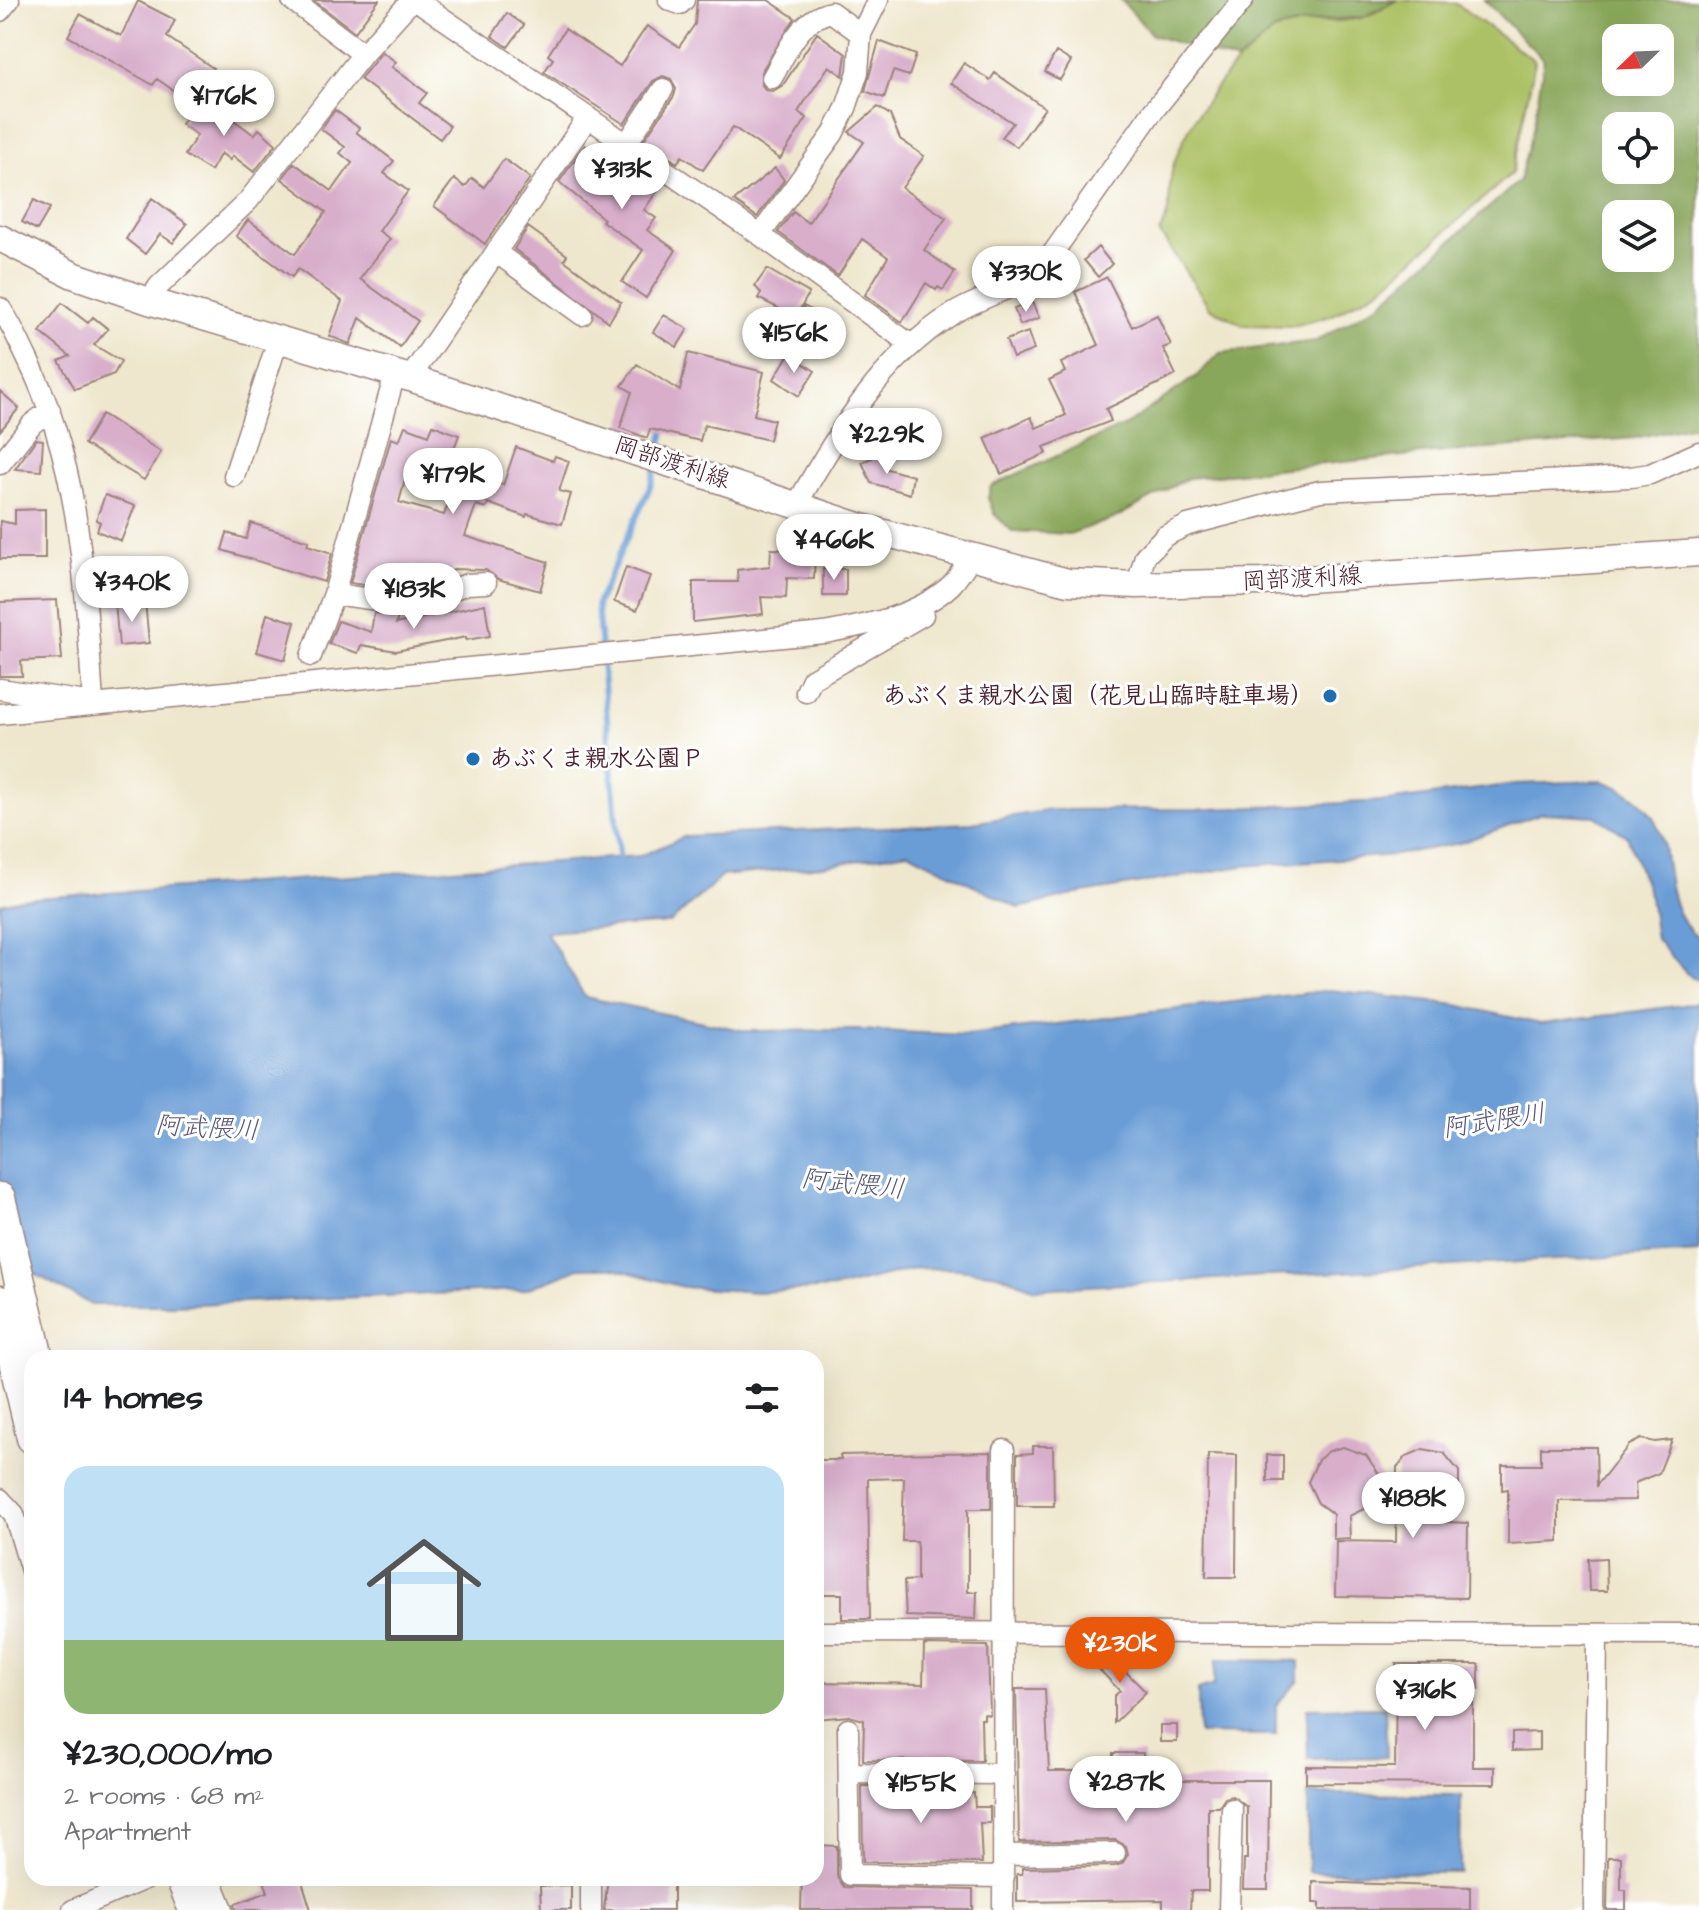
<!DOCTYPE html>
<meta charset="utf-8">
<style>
:root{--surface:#fff;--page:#f6f6f6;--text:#202124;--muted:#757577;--accent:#ea580c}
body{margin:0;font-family:"Architects Daughter","Klee One",sans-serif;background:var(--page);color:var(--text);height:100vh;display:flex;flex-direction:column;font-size:30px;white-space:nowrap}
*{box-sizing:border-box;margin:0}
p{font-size:26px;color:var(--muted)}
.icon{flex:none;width:44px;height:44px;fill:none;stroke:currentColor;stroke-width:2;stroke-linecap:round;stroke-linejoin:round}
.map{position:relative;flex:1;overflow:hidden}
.sheet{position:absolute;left:24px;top:1350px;width:800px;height:536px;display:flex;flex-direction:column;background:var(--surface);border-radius:24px;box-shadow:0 8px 32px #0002}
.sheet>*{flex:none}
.needle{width:52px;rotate:247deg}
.controls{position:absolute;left:1602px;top:24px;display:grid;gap:16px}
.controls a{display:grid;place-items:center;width:72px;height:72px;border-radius:16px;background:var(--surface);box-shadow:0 8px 32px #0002;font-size:40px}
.price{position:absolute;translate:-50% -68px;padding:0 18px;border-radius:28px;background:#fff;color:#222;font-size:26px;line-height:52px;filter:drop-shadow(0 2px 4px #0008)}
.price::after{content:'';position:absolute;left:50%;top:48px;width:24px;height:18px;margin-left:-12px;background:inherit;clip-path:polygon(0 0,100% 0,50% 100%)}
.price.active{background:var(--accent);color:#fff}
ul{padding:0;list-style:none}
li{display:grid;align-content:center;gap:16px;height:424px;padding:0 40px}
li span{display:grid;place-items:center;height:248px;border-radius:24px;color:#555}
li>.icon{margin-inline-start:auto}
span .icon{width:144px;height:144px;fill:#fffc;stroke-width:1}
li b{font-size:34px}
h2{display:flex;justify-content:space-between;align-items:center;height:96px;padding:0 40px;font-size:34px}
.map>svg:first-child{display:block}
.green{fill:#acc165;stroke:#7b7048;stroke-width:2}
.forest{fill:#89a75a;stroke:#6a6342;stroke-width:2;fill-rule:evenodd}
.water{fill:#6b9dd6;stroke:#5a5e80;stroke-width:2}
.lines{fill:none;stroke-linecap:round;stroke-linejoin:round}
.stream{stroke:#6b9dd6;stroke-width:6}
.building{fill:#d8aecb}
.minor-casing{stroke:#9c837c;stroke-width:23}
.major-casing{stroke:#9c837c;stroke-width:29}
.highway-casing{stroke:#9c837c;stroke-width:33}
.minor{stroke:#fff;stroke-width:20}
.major{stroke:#fff;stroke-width:26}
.highway{stroke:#fff;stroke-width:30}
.poi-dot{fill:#1f6fb2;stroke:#fff;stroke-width:3}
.labels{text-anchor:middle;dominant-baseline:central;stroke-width:6;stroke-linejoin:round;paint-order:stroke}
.street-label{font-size:24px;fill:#4a1f2b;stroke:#fff}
.poi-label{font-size:24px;font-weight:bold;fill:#4a1f2b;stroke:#fff;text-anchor:end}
.water-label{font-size:26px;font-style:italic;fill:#595878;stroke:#fff}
</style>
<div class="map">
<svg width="1699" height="1910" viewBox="0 0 1699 1910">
<rect width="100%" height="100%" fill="#fff"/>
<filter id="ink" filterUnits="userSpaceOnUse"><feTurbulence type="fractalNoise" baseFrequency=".0125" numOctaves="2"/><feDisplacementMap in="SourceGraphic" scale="16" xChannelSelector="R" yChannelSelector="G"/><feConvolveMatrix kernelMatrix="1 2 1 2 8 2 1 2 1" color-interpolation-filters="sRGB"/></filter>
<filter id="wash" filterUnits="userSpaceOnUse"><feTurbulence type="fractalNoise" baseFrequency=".006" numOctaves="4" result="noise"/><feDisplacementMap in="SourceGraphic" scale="32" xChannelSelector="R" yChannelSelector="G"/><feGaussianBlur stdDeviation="1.8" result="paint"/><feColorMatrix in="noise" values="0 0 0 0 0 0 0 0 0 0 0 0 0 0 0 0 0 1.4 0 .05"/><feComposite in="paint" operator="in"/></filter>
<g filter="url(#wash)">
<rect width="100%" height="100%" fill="#efe7cd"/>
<!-- green -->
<path class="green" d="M 1397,0 L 1455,3 L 1535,61 L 1512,173 L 1380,289 L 1331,316 L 1293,326 L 1243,325 L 1210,308 L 1159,232 C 1175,207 1166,193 1173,167 C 1185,125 1235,53 1274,31 C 1301,16 1336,26 1364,17 C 1375,14 1387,5 1397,0 Z"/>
<!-- forest -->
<path class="forest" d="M 1121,0 L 1397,0 L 1364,17 L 1315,21 L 1275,30 L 1237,62 L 1152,35 Z
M 1484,0 L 1699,0 L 1699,424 L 1635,438 L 1432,453 L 1188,478 L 1113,519 L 1069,534 L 1012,531 L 994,514 L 988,498 L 991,486 L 1127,424 L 1198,375 L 1220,353 L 1316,341 L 1378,305 L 1519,181 L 1533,129 L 1544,60 ZM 1660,38 L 1660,82 L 1616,82 L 1616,38 ZM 1660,126 L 1660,170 L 1616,170 L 1616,126 ZM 1616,214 L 1660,214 L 1660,258 L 1616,258 Z"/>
<!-- water -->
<path class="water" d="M 1603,781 C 1699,815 1641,891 1699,939 L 1699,981 L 1686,973 L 1656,939 L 1650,897 L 1627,836 L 1595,816 L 1542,813 L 1460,843 L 1395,855 L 1243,866 L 1077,894 L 1019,908 L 908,852 L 823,866 L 722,876 L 670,923 L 546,932 L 585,997 L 746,1031 L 857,1030 L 967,1035 L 1331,990 L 1457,1005 L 1541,1024 L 1699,1003 L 1699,1252 L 1035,1289 L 998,1274 L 959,1269 L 918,1268 L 836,1288 L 757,1292 L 683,1287 L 613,1268 L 579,1268 L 524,1290 L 173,1305 L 92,1305 L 0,1255 L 0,904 L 21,899 L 640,856 L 686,836 L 972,823 L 1050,810 L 1212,809 L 1387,801 L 1515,784 Z
M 1216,1660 L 1299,1661 L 1299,1680 L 1276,1705 L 1276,1735 L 1199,1734 L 1198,1690 L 1214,1685 Z
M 1385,1707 L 1387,1757 L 1308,1759 L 1307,1708 Z
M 1308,1794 L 1461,1795 L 1460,1873 L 1308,1872 Z"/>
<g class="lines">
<!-- stream -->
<path class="stream" d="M 659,452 L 665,427
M 620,866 L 597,604 L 651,485 L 656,466"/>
</g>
<g id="blocks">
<!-- building -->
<path class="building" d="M 313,0 L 379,0 L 355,32 Z
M 697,0 L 768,0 L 795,18 L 761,72 L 761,84 L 766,90 L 773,91 L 783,85 L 817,33 L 846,54 L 843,76 L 829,66 L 798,112 L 807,118 L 780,159 L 733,127 L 703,170 L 682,156 L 677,163 L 644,140 L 674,96 L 676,89 L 671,79 L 663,76 L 653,81 L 624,124 L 544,72 L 553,59 L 548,55 L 565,29 L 620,66 L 647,26 L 679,47 L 695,24 Z
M 138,1 L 175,20 L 167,37 L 213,68 L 190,102 L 157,79 L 153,85 L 68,36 L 80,14 L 121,36 Z
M 507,13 L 524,25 L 508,47 L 492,36 Z
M 879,41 L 916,55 L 909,76 L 893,71 L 884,98 L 865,91 Z
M 382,52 L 396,62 L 392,67 L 427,93 L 419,103 L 450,126 L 440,139 L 360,79 Z
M 1056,52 L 1071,61 L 1060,80 L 1045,72 Z
M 964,63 L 990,80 L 995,73 L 1045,108 L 1017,147 L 1002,137 L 1013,123 L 951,83 Z
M 202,96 L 254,135 L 259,129 L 276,144 L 254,172 L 233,156 L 230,160 L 221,153 L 211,171 L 185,155 L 197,135 L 181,124 Z
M 878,107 L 890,115 L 900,139 L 924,156 L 902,188 L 946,218 L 924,250 L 955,272 L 943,290 L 938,287 L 936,290 L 926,283 L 902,322 L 865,295 L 888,257 L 862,239 L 838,276 L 778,232 L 793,212 L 808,223 L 864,142 L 849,132 Z
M 335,110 L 359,128 L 356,132 L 394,161 L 384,173 L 408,191 L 379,231 L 390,239 L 360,279 L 418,321 L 400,347 L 360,318 L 350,344 L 329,336 L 342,301 L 298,269 L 292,277 L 236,236 L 248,220 L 295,254 L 326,212 L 282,179 L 294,163 L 332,191 L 352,163 L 340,153 L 345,147 L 321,129 Z
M 585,145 L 620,170 L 627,160 L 662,184 L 644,210 L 656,218 L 647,230 L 676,250 L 646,298 L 622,282 L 643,250 L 602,221 L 604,219 L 559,182 Z
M 504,159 L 530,178 L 485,244 L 434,206 L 454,179 L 465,187 L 472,178 L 484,187 Z
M 775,168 L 784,180 L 757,217 L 734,201 Z
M 152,198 L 187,224 L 173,243 L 160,234 L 145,254 L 126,239 Z
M 34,200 L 50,208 L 37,230 L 22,222 Z
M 528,227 L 567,255 L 564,260 L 621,302 L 609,322 L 514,249 Z
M 1098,247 L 1112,264 L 1098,277 L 1084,260 Z
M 767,269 L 809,293 L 796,317 L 758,298 L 761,293 L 755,286 Z
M 1107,277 L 1132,327 L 1157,315 L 1171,345 L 1163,348 L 1176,375 L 1106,409 L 1111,421 L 1044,447 L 1047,453 L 1001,474 L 985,438 L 1031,417 L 1036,428 L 1066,415 L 1049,380 L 1065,372 L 1061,363 L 1099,345 L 1075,292 Z
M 1032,302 L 1039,318 L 1020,325 L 1014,309 Z
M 62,303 L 88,323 L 93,317 L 108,329 L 94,345 L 121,361 L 114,374 L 75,389 L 59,361 L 70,356 L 40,332 Z
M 804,306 L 818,314 L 803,340 L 789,332 Z
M 664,315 L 688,329 L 677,347 L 653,332 Z
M 1028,332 L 1034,350 L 1013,358 L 1006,340 Z
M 688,353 L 764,372 L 754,415 L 774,420 L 769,440 L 704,425 L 700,441 L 650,429 L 647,438 L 620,428 L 632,392 L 622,386 L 637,364 L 680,391 Z
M 789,354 L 815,371 L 799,396 L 774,379 Z
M 0,391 L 19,408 L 0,431 Z
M 102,414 L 161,452 L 144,480 L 84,444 Z
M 433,425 L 459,435 L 444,475 L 415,465 L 413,471 L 408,470 L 399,502 L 444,515 L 460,470 L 503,485 L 516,447 L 553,461 L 555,456 L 569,461 L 559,491 L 571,494 L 562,524 L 527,514 L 526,517 L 488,503 L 486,508 L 476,505 L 465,536 L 548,562 L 540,591 L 498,579 L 486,570 L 453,569 L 450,577 L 413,566 L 405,591 L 350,583 L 391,438 L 399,441 L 405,426 L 429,435 Z
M 36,439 L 43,440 L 41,471 L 15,469 Z
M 881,454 L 887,469 L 913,476 L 910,494 L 871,483 L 862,462 Z
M 105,495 L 135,506 L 121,541 L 97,531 L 100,522 L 96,520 Z
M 45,509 L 45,559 L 0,559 L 0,521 L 15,524 L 15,510 Z
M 251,523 L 309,541 L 307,545 L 332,553 L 324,582 L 222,550 L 227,533 L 246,539 Z
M 771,549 L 815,550 L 814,579 L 787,578 L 786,598 L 761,597 L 763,614 L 693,622 L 693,582 L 738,582 L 737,570 L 770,566 Z
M 626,567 L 650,576 L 637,610 L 614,602 Z
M 823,569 L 846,569 L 846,596 L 823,596 Z
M 57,600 L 62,659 L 21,661 L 22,676 L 0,676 L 0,602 Z
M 145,601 L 149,643 L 119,646 L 115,604 Z
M 485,604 L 490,636 L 466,640 L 466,637 L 396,651 L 361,645 L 358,653 L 329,644 L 338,621 L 371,632 L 374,613 L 398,616 L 396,624 Z
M 267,614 L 295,622 L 285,660 L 257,652 Z
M 1641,1439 L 1655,1442 L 1672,1440 L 1659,1473 L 1635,1483 L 1636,1500 L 1559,1501 L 1559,1541 L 1508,1544 L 1508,1489 L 1502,1490 L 1502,1465 L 1541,1465 L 1541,1447 L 1596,1447 L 1597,1485 L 1629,1445 Z
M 1033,1446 L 1053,1446 L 1054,1506 L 1017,1506 L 1017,1454 L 1033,1453 Z
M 1343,1447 L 1366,1455 L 1387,1486 L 1366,1508 L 1349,1516 L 1350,1538 L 1333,1539 L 1333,1514 L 1318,1503 L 1308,1482 L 1318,1460 L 1329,1451 Z
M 1423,1449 L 1444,1453 L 1459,1471 L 1459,1493 L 1446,1522 L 1468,1523 L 1467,1598 L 1335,1596 L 1336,1541 L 1396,1542 L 1397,1467 L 1407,1456 Z
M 991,1452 L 991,1509 L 968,1509 L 968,1592 L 977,1592 L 976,1619 L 906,1616 L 904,1581 L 917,1580 L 917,1547 L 916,1541 L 902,1541 L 904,1478 L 868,1479 L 870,1619 L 842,1619 L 842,1594 L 816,1594 L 816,1460 L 841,1460 L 840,1455 Z
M 1208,1454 L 1237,1455 L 1236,1577 L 1206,1577 Z
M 1267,1455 L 1283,1455 L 1283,1481 L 1267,1481 Z
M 1606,1558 L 1607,1591 L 1589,1591 L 1588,1559 Z
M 924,1645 L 988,1646 L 990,1715 L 984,1714 L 984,1719 L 981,1719 L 982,1761 L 863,1760 L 864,1720 L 849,1716 L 816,1719 L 816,1682 L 923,1684 Z
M 1105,1651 L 1146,1692 L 1114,1723 L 1114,1696 L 1120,1691 L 1093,1663 Z
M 1396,1664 L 1479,1664 L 1479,1689 L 1473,1689 L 1473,1767 L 1495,1767 L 1495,1784 L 1306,1783 L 1306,1766 L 1395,1767 Z
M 1016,1689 L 1045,1689 L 1049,1771 L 1075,1771 L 1075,1781 L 1112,1782 L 1113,1772 L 1120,1772 L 1113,1764 L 1113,1753 L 1143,1753 L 1143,1776 L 1175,1776 L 1175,1780 L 1269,1780 L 1268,1889 L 1243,1889 L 1244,1859 L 1247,1859 L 1247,1807 L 1232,1796 L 1225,1798 L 1219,1807 L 1208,1807 L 1208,1891 L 1191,1891 L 1190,1910 L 1163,1910 L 1163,1900 L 1017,1902 L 1017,1874 L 1022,1874 L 1022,1868 L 1115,1866 L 1122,1864 L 1128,1854 L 1126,1846 L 1115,1840 L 1019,1842 Z
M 1160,1725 L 1177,1725 L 1177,1742 L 1160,1742 Z
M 1539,1732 L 1539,1750 L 1512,1751 L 1512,1733 Z
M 862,1786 L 961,1787 L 960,1794 L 974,1793 L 975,1807 L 990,1807 L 990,1823 L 980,1823 L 982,1863 L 863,1862 Z
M 816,1845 L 837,1846 L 837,1876 L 844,1887 L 973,1890 L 973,1910 L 801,1910 L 802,1878 L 816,1878 Z
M 1608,1857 L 1621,1857 L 1621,1890 L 1626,1890 L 1626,1910 L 1607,1910 Z
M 263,1878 L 301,1878 L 311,1910 L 236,1910 L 235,1904 L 268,1892 Z
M 608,1878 L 673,1878 L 673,1910 L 604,1910 Z
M 1313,1882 L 1470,1887 L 1470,1910 L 1320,1910 L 1320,1903 L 1313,1903 Z
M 571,1885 L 571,1910 L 541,1910 L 540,1886 Z"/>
</g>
</g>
<g filter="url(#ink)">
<use href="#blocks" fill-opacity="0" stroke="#9c837c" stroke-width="2"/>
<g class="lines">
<!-- minor casing -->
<g class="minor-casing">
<path id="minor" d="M 292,0 L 363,54
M 416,0 L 760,235 L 910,344
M 669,0 L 680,4 L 684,0
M 0,11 L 9,0
M 772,78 C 787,52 799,19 831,12 L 861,34
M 627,143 L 663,89
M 760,235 L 833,134 L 846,108 L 858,72 L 861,34 L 878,0
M 497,253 L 582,315
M 149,301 L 159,286 L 248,201 L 363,54 L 412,0
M 0,308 C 11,322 18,340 26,356 C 81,465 85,584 93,703 L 0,689
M 410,378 L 588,117
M 0,464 L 32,424 L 50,410
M 234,476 L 278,340
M 797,504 C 837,434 881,359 951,315 C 981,296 1016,290 1043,267 L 1150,115 L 1243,0
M 1137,585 L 1145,556 L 1165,536 L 1188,525 L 1320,491 L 1631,477 L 1650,474 L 1699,452
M 334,594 L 413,605 L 467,584 L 486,583
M 311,656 L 334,594 L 395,374
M 806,692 L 812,679 L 923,615
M 0,714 L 824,633 C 867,625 918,616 951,585 C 959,577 966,564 973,554
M 0,1499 L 14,1514 L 32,1574
M 816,1632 L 1699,1634
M 848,1729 L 850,1875 L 1004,1877
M 849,1773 L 1004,1774
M 1004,1855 L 1115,1853
M 73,1910 L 147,1878
M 591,1910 L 591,1878
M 1003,1910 L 1004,1450
M 1229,1910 L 1232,1809
M 1594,1910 L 1597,1634"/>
</g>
<!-- major casing -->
<g class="major-casing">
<path id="major" d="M 0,238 L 73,275 L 149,301 L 410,378 L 862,527 L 1068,582 L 1137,585 L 1261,582 L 1699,553"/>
</g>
<!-- highway casing -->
<g class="highway-casing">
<path id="highway" d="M 0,1198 L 38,1358
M 0,1301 L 32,1438
M 181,1878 L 194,1910
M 205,1878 L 218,1910"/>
</g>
<!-- minor -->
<use href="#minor" class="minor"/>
<!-- major -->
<use href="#major" class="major"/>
<!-- highway -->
<use href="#highway" class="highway"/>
</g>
</g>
<!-- markers -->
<g class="poi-dot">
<circle cx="1330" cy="696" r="8"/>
<circle cx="473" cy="759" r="8"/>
</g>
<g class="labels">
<!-- street labels -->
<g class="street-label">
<text transform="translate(672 463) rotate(18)">岡部渡利線</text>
<text transform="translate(1302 579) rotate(-3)">岡部渡利線</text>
</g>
<!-- poi labels -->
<g class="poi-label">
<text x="1314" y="696">あぶくま親水公園（花見山臨時駐車場）</text>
<text x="489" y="759" text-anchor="start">あぶくま親水公園Ｐ</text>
</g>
<!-- water labels -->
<g class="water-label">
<text transform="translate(1494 1121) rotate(-9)">阿武隈川</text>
<text transform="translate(207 1128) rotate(3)">阿武隈川</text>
<text transform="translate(853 1184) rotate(6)">阿武隈川</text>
</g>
</g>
</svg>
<div class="controls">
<a><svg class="needle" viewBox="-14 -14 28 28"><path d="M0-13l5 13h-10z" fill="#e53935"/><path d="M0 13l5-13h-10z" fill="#757577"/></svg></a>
<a><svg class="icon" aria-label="locate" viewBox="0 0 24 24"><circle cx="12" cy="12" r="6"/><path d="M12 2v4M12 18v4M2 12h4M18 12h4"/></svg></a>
<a><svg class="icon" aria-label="layers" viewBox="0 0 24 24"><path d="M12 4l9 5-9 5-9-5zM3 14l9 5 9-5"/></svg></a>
</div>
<b class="price" style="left:224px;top:138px">¥176K</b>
<b class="price" style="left:622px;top:211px">¥313K</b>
<b class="price" style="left:1026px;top:314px">¥330K</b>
<b class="price" style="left:794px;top:375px">¥156K</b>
<b class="price" style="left:887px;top:476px">¥229K</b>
<b class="price" style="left:453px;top:516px">¥179K</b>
<b class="price" style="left:834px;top:582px">¥466K</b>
<b class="price" style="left:132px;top:624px">¥340K</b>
<b class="price" style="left:414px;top:631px">¥183K</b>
<b class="price" style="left:1413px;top:1540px">¥188K</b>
<b class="price active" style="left:1120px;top:1685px">¥230K</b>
<b class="price" style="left:1425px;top:1732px">¥316K</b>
<b class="price" style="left:1126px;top:1824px">¥287K</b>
<b class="price" style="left:921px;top:1825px">¥155K</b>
<section class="sheet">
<h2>14 homes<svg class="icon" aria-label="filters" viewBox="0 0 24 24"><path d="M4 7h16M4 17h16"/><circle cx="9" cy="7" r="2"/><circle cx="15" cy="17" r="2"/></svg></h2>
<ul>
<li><span style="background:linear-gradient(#bfe0f5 70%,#8fb573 0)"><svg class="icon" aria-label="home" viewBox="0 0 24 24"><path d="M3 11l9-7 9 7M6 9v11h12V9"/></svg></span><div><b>¥230,000/mo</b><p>2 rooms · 68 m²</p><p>Apartment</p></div></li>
</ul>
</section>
</div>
